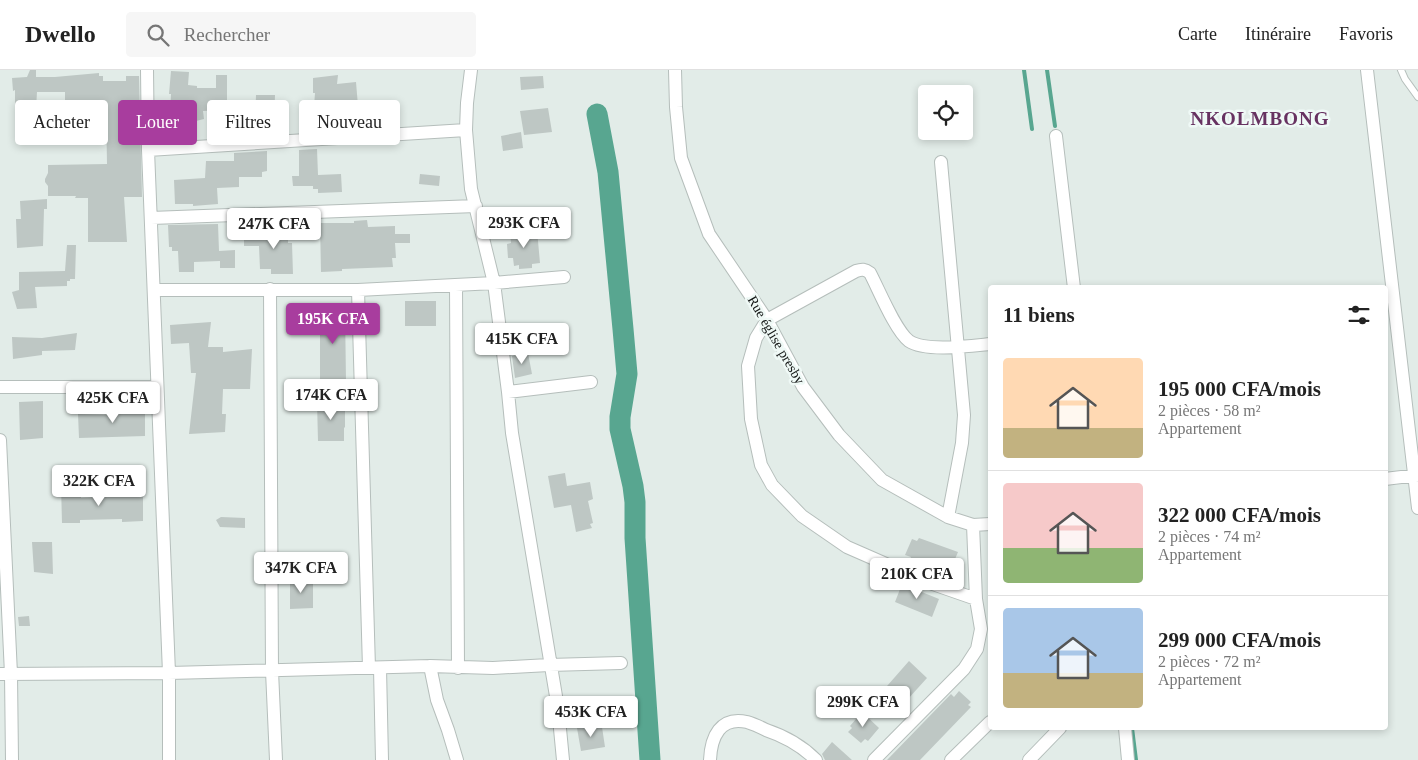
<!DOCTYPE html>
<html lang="fr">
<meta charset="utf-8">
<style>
:root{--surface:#fff;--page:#f6f6f6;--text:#222;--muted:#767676;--line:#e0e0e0;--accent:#a83d9e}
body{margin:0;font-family:"Times New Roman",serif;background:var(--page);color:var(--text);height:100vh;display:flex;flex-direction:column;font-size:19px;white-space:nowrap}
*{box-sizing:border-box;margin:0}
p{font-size:16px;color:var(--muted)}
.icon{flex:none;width:28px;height:28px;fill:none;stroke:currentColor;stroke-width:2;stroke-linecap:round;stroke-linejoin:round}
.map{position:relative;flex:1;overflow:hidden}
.details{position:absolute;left:988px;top:215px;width:400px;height:445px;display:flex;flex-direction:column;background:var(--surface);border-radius:5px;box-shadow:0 2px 8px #0003}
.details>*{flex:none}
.banner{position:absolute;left:15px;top:30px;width:475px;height:45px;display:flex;gap:10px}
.controls{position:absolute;left:918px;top:15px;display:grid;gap:10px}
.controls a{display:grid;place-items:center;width:55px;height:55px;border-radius:5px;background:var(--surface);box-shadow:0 2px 8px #0003;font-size:25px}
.price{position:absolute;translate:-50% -42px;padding:0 11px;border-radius:5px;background:#fff;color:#222;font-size:16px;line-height:32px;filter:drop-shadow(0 1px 2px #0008)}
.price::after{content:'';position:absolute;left:50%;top:30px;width:15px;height:11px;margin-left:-8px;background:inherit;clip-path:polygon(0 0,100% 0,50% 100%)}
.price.current{background:var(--accent);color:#fff}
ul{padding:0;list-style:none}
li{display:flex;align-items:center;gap:15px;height:125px;padding:0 15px}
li+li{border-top:1px solid var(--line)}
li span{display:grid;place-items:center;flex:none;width:140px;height:100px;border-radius:5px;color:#555}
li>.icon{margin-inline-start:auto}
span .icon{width:60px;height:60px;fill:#fffc;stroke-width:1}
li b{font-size:21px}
h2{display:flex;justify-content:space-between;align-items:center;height:60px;padding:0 15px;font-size:21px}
.chip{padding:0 18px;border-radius:5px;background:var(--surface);box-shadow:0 2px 8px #0003;font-size:18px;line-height:45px}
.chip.current{background:var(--accent);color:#fff}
header{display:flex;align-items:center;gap:30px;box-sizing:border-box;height:70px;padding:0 25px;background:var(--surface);border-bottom:1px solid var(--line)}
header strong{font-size:24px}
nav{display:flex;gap:28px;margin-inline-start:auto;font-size:18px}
.search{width:350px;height:45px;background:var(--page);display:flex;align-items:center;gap:12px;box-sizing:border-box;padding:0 18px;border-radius:5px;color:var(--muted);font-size:19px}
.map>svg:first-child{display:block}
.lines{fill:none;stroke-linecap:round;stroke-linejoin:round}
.stream{stroke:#58a690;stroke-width:4}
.river{stroke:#58a690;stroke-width:21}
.building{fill:#bec7c4}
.service-casing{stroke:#b5bebb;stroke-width:8}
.minor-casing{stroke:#b5bebb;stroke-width:14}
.service{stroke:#fff;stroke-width:6}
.minor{stroke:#fff;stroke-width:12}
.labels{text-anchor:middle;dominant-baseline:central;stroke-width:5;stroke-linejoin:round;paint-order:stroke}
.street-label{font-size:14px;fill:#141716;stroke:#eff9f6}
.district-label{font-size:19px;font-weight:bold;letter-spacing:1px;fill:#673261;stroke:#eff9f6}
</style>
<header>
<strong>Dwello</strong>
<div class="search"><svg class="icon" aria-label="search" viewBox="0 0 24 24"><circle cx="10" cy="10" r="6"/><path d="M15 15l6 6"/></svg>Rechercher</div>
<nav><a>Carte</a><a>Itinéraire</a><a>Favoris</a></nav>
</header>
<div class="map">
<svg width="1418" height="690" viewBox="0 0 1418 690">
<rect width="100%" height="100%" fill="#e2ece8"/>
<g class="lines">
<!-- stream -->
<path class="stream" d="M 1024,0 L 1032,59
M 1047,0 L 1055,56
M 1132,658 L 1136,690"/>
<!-- river -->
<path class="river" d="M 597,44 L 608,102 L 623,259 L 627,304 L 620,347 L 620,359 L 633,416 L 635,432 L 635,468 L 650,690"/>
</g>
<!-- building -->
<path class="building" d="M 30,0 L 36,0 L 36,7 L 55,7 L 99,3 L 99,6 L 103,6 L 103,11 L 126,11 L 126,6 L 139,6 L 142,127 L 124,127 L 127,172 L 88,172 L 88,128 L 75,128 L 76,126 L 48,126 L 48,116 L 45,112 L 45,109 L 48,103 L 48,95 L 107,94 L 106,36 L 65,36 L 65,22 L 37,22 L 36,39 L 15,39 L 15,20 L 13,21 L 12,8 L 27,7 Z
M 171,1 L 189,2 L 188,15 L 197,16 L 197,18 L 216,18 L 216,5 L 227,5 L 227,40 L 203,41 L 204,49 L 196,51 L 195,69 L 182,70 L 184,45 L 170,44 L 171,24 L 169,24 Z
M 338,5 L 337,14 L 356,12 L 358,36 L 379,36 L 380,48 L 377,48 L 378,49 L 313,50 L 315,23 L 313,23 L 313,8 Z
M 543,6 L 544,18 L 521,20 L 520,7 Z
M 256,25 L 275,25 L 274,56 L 255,55 Z
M 548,38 L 552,62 L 524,65 L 520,41 Z
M 521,62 L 523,78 L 503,81 L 501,66 Z
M 317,79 L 318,105 L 341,104 L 342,122 L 318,123 L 318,119 L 313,119 L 313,116 L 293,116 L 292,106 L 299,106 L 299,80 Z
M 267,81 L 267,101 L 262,102 L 262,107 L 239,107 L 239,117 L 217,118 L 218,134 L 193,136 L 193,134 L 175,134 L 174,110 L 205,108 L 206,91 L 234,91 L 234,83 Z
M 420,104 L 440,106 L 439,116 L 419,114 Z
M 47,129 L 47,139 L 44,139 L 43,176 L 17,178 L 16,149 L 21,149 L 20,131 Z
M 367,150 L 368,157 L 395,156 L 395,164 L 410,164 L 410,173 L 395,173 L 396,188 L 392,188 L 393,197 L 342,199 L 342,201 L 321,202 L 320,153 L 354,153 L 354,151 Z
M 218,154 L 219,181 L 235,180 L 235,198 L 220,198 L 220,191 L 194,192 L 194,202 L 179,202 L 178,181 L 172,181 L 172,177 L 169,177 L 168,155 Z
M 270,155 L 288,155 L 288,173 L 292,173 L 293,204 L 271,204 L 271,199 L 260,199 L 259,176 L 244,176 L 244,166 L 270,165 Z
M 537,160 L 540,193 L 532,194 L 532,198 L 519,199 L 519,195 L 514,196 L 513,188 L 508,188 L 507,174 L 511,173 L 510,162 Z
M 67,175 L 76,175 L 75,209 L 70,209 L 70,211 L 67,211 L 67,216 L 35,217 L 37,238 L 17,239 L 12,222 L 19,220 L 19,202 L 65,201 Z
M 405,231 L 436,231 L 436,256 L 405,256 Z
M 324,235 L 342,235 L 345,239 L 346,312 L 320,313 L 320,264 L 321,250 L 323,250 Z
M 211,252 L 208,277 L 223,277 L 223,282 L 252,279 L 250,319 L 223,319 L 222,344 L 226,344 L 225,362 L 189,364 L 196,303 L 191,303 L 189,273 L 171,274 L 170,255 Z
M 77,263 L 75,280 L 42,281 L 42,285 L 13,289 L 12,267 L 42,268 Z
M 528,283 L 532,304 L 515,308 L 512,286 Z
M 43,331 L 43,368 L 20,370 L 19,332 Z
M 324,331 L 345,332 L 345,357 L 344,358 L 344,371 L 318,371 L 317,332 L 324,333 Z
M 145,338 L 145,366 L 79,368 L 78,344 L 115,345 L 114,339 Z
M 565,403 L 567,416 L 590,412 L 593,429 L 588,431 L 593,453 L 590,454 L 592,458 L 576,462 L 571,435 L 554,438 L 548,406 Z
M 81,414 L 81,428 L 143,424 L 143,451 L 122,452 L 122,449 L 80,450 L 80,453 L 62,453 L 61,415 Z
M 221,447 L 245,448 L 245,458 L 220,457 L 216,450 Z
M 919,468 L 958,482 L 948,506 L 923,495 L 922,497 L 909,492 L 911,487 L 905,485 L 912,469 L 917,471 Z
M 32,472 L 52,472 L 53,504 L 34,502 Z
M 290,508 L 313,509 L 313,538 L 290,539 Z
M 902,514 L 939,529 L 932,547 L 895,532 Z
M 29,546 L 30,556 L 19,556 L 18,547 Z
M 909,591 L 927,608 L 898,640 L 895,637 L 891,642 L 879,631 L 883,626 L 880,624 Z
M 959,621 L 971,632 L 968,635 L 971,637 L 920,690 L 887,690 L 951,624 L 954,627 Z
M 862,642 L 879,658 L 868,671 L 865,669 L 861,673 L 848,662 L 852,658 L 850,656 Z
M 588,656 L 588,659 L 602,657 L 605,677 L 581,681 L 577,658 Z
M 832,672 L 852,690 L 825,690 L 822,684 Z"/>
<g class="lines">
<!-- service casing -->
<g class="service-casing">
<path id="service" d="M 1401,0 L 1405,9 L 1418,27"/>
</g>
<!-- minor casing -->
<g class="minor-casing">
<path id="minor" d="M 147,0 L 148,80 L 169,603 L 169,690
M 471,0 L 467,33 L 466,60 L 471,119 L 494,213 L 508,322 L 512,363 L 558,638 L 563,690
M 675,0 L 676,37 L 681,88 L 709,164 L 767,250 L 803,317 L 839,365 L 882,410 L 948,447 L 973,455 L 990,454
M 1367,0 L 1418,438
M 1056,66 L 1074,218
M 148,80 L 466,60
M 941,92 L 964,345 L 962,373 L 948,447
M 151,148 L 476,136
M 456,215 L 458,598
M 270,219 L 272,601 L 276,690
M 154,220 L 358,220 L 494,213 L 564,207
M 358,220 L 369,598
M 0,317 L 157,317
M 508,322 L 591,312
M 0,370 L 11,604 L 12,690
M 1385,409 L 1418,405
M 976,529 L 927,512 L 847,477 L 802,446 L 772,415 L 761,395 L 751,349 L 748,296 L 756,268 L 767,250 L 856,201 C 862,199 865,199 870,203 C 879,220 895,260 909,271 C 925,282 970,276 990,274
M 430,596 L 437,630 L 448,660 L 457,690
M 380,598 L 382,690
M 0,604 L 169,603 L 430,596 L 493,598 L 549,595 L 621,593
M 1125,658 L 1128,690
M 710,690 C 711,667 720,646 747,652 C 754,654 760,657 766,660 C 784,666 802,676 816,690
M 874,690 L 964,599 L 977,579 L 981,559 L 976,529 L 973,455
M 951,690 L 990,652
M 1029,690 L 1060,658"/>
</g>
<!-- service -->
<use href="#service" class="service"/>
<!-- minor -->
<use href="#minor" class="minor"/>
</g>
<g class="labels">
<!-- street labels -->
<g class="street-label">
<text transform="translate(776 270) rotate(60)">Rue église presby</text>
</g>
<!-- district labels -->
<g class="district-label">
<text x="1260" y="48">NKOLMBONG</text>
</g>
</g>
</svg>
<div class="controls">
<a><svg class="icon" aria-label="locate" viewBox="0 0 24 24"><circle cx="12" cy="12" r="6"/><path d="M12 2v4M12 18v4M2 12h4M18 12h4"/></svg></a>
</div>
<b class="price" style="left:524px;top:179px">293K CFA</b>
<b class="price" style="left:274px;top:180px">247K CFA</b>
<b class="price current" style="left:333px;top:275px">195K CFA</b>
<b class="price" style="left:522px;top:295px">415K CFA</b>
<b class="price" style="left:331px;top:351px">174K CFA</b>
<b class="price" style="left:113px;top:354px">425K CFA</b>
<b class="price" style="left:99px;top:437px">322K CFA</b>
<b class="price" style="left:301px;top:524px">347K CFA</b>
<b class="price" style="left:917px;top:530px">210K CFA</b>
<b class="price" style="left:863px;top:658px">299K CFA</b>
<b class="price" style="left:591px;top:668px">453K CFA</b>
<div class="banner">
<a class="chip">Acheter</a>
<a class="chip current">Louer</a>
<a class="chip">Filtres</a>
<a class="chip">Nouveau</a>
</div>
<section class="details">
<h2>11 biens<svg class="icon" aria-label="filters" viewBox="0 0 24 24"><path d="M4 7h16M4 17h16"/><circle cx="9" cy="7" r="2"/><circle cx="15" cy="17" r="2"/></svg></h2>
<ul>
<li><span style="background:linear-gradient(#ffd9b3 70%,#c2b280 0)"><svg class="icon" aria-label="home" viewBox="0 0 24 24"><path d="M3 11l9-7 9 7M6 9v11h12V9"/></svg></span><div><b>195 000 CFA/mois</b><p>2 pièces · 58 m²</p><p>Appartement</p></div></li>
<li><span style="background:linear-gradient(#f6c9c9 65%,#8fb573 0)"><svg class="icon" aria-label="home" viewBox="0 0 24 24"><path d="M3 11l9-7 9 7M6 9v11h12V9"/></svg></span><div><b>322 000 CFA/mois</b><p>2 pièces · 74 m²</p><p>Appartement</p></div></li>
<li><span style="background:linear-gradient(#a9c7e8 65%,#c2b280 0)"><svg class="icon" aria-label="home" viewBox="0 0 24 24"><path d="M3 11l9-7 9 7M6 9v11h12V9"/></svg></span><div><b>299 000 CFA/mois</b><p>2 pièces · 72 m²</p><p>Appartement</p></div></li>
</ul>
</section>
</div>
